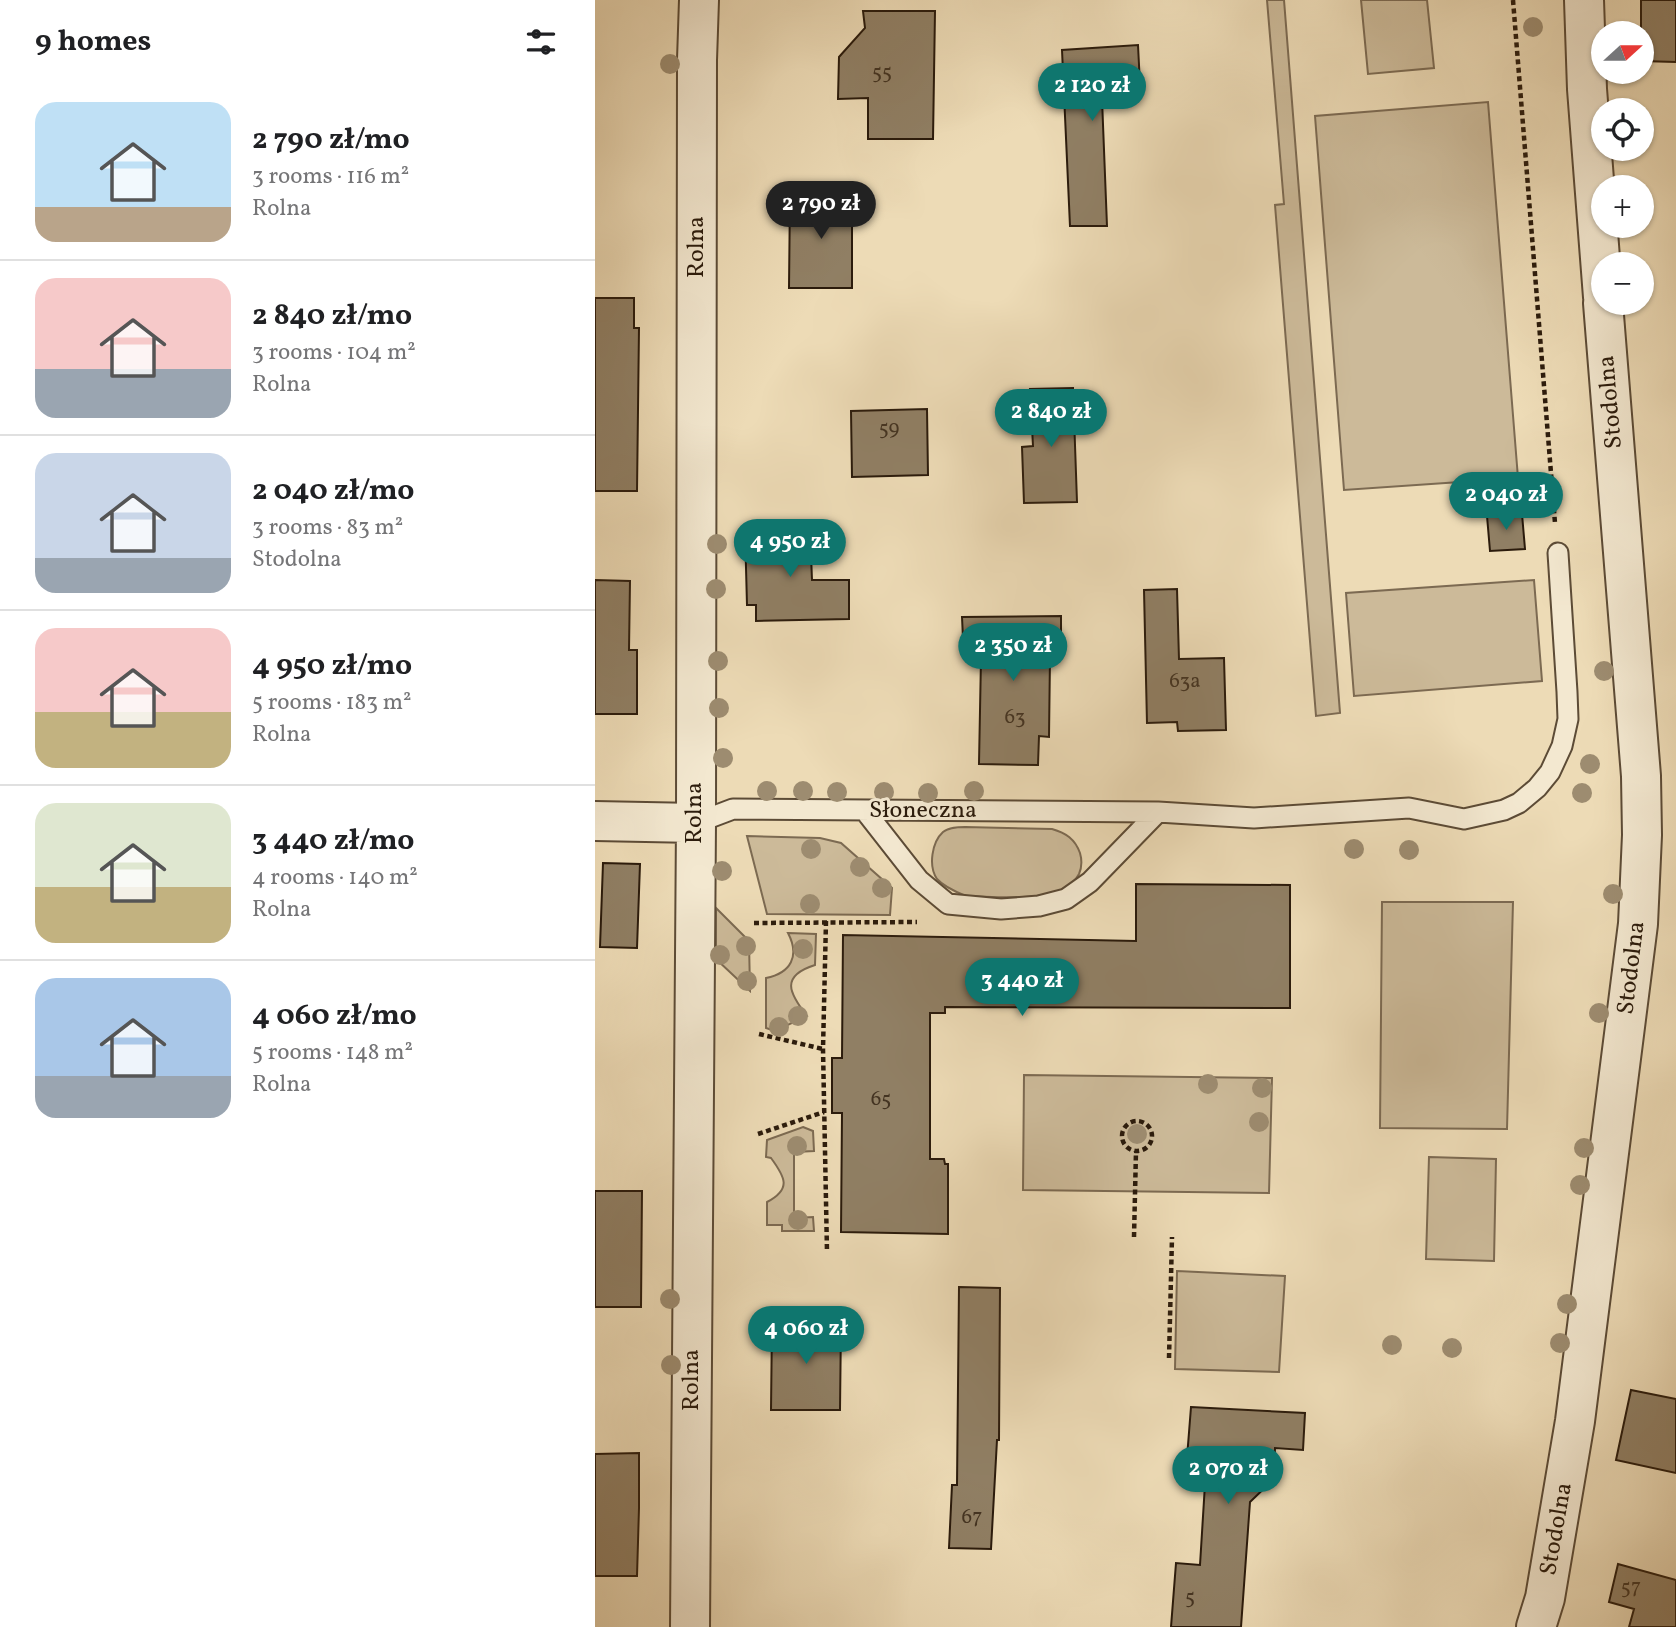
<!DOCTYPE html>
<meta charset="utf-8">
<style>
:root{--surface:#fff;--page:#f6f6f6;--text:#202124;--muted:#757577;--line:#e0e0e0;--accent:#0f766e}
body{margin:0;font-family:Vollkorn,serif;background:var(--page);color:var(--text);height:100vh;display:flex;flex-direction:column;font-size:26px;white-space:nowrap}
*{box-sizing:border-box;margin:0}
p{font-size:23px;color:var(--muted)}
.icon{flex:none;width:38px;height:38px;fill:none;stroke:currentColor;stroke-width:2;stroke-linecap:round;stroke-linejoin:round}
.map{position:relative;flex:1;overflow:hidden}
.drawer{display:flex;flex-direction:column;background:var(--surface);width:595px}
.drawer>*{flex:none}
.needle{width:46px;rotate:69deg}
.buttons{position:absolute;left:996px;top:21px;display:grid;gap:14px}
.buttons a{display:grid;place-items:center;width:63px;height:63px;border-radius:50%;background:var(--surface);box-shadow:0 2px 5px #0004;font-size:35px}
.price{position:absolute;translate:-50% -60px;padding:0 16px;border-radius:24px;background:var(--accent);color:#fff;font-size:23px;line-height:46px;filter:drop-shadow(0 2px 4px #0008)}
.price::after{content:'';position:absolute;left:50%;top:42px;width:21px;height:16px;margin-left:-10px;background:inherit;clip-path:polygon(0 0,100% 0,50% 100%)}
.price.on{background:#222;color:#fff}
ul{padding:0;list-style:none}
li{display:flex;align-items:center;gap:21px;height:175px;padding:0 35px}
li+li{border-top:2px solid var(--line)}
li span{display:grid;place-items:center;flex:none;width:196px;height:140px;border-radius:21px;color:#555}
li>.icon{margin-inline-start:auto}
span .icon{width:84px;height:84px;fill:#fffc;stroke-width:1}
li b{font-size:30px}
h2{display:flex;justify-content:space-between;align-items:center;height:84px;padding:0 35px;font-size:30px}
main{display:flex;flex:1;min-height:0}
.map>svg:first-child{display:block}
.green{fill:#ccba99;stroke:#7c6a52;stroke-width:2}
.building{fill:#907f64;stroke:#2b1b0c;stroke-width:2}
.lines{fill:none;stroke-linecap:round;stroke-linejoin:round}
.service-casing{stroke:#5c4b36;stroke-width:23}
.minor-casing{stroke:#5c4b36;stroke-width:42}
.path{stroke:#2b1b0c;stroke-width:4.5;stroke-dasharray:5 3.5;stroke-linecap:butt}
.service{stroke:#f3e8d0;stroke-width:19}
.minor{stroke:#f3e8d0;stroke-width:38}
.tree{fill:#9d8c70}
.labels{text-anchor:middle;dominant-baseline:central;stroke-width:6;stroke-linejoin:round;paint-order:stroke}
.number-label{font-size:21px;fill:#443422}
.street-label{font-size:24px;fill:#2b1b0c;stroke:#f3e8d0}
</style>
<main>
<section class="drawer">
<h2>9 homes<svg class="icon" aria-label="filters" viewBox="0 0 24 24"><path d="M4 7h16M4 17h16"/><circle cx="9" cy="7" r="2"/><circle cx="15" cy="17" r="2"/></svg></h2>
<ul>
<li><span style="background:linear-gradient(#bfe0f5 75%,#b9a48a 0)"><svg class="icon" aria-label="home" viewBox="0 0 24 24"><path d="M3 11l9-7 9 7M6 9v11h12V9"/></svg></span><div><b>2 790 zł/mo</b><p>3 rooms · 116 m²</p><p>Rolna</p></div></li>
<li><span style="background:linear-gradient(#f6c9c9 65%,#9aa5b1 0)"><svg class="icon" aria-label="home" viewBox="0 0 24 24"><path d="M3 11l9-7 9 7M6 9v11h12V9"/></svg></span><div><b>2 840 zł/mo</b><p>3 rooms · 104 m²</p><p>Rolna</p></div></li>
<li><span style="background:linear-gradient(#c9d6e8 75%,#9aa5b1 0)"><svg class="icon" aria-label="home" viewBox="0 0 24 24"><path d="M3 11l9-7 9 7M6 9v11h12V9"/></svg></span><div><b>2 040 zł/mo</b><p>3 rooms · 83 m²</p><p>Stodolna</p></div></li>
<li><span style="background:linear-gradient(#f6c9c9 60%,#c2b280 0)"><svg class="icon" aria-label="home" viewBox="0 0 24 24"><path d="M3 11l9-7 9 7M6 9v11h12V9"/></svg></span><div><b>4 950 zł/mo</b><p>5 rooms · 183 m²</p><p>Rolna</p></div></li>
<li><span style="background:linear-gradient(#dfe7d0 60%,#c2b280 0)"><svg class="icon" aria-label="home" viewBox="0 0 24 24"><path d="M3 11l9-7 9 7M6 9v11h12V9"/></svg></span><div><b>3 440 zł/mo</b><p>4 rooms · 140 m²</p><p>Rolna</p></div></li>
<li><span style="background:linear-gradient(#a9c7e8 70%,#9aa5b1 0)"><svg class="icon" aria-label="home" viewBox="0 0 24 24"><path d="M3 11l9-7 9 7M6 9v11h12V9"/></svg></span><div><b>4 060 zł/mo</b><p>5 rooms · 148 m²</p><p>Rolna</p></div></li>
</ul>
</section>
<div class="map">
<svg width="1081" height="1627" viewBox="0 0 1081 1627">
<rect width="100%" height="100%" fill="#eddbb6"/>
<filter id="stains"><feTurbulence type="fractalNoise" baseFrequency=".00286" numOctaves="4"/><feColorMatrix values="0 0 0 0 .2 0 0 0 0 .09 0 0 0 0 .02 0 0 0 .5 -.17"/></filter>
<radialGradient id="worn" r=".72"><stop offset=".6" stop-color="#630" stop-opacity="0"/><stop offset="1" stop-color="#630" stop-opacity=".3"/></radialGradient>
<!-- green -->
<path class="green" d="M 672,0 L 689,0 L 745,713 L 721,716 L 680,205 L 689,204 Z
M 766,0 L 832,0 L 839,68 L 773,74 Z
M 893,102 L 923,478 L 749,490 L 720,116 Z
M 939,580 L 947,681 L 759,696 L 751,593 Z
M 370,827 L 457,829 C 471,833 480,839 485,853 C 487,860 487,867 484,874 C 467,906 402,896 371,896 C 361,892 349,887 342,879 C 333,866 337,842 348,832 C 354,827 363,827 370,827 Z
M 152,836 L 225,838 L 246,843 L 297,888 L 295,915 L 172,914 Z
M 787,902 L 918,902 L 912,1129 L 785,1128 Z
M 121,908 L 154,941 L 155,991 L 121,959 Z
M 193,933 L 221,934 L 220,965 C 185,976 194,993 212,1016 L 180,1031 L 171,1028 L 171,978 C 196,973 205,956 193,933 Z
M 429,1075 L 677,1078 L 674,1193 L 428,1190 Z
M 208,1127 L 218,1131 L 219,1151 L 199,1152 L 199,1218 L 218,1217 L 219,1231 L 187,1231 L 187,1225 L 172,1225 L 172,1202 C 197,1189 190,1177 176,1158 L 171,1157 L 172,1140 Z
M 834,1157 L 901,1159 L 899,1261 L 831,1259 Z
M 582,1271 L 690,1276 L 684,1372 L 580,1369 Z"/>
<!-- building -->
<path class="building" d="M 1046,0 L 1081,0 L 1081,62 L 1046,61 Z
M 268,11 L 340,11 L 338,139 L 273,139 L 273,98 L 243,99 L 244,57 L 270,28 Z
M 543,45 L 545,85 L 522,86 L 522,98 L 507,99 L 512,226 L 475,226 L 467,50 Z
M 195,193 L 257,193 L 257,288 L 194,288 Z
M 0,298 L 39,298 L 39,328 L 44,328 L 42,491 L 0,491 Z
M 478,388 L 482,502 L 429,503 L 427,447 L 438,446 L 435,389 Z
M 332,409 L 333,475 L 257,477 L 256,411 Z
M 927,514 L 930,549 L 895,551 L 892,516 Z
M 215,529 L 217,580 L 254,580 L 254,619 L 161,621 L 161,605 L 152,605 L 150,530 Z
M 0,580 L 35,581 L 34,650 L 42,650 L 42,714 L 0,714 Z
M 582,589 L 584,659 L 629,658 L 631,730 L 583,731 L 582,722 L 552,723 L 549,590 Z
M 466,616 L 466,657 L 455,657 L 454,737 L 444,736 L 443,765 L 384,764 L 386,658 L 369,659 L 367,617 Z
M 8,863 L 45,864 L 42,948 L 5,947 Z
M 541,884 L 695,885 L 695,1008 L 350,1007 L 350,1013 L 335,1013 L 335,1159 L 349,1159 L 350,1164 L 353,1164 L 353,1234 L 246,1232 L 247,1113 L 237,1113 L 237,1058 L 247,1058 L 248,935 L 541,941 Z
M 0,1191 L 47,1191 L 46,1307 L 0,1307 Z
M 364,1287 L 405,1288 L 404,1440 L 402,1440 L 396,1549 L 354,1548 L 357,1485 L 362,1485 Z
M 177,1323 L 246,1323 L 245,1410 L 176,1410 Z
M 1036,1390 L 1081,1399 L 1081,1473 L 1021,1460 Z
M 596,1407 L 710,1413 L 708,1450 L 680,1448 L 679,1479 L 655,1502 L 646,1627 L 576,1627 L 581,1563 L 605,1565 L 610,1484 L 590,1483 Z
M 44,1453 L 44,1508 L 42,1576 L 0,1576 L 0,1454 Z
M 1023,1564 L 1081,1580 L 1081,1627 L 1034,1627 L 1039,1609 L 1014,1602 Z"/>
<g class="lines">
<!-- service casing -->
<g class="service-casing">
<path id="service" d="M 270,811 L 324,880 L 353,904 L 406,909 L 444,906 L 471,899 L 495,882 L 563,812
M 101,823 L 138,809 L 563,812 L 659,818 L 814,808 L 869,819 L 909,810 L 924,803 L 942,788 L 955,772 L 967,746 L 973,719 L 972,692 L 963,553"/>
</g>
<!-- minor casing -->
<g class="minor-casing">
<path id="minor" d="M 989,0 L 992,89 L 1008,297
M 0,821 L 101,823
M 95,1627 L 101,823 L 102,60 L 104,0
M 941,1627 L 950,1598 L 980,1421 L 1043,924 L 1047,835 L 1046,776 L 1008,303"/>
</g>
<!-- path -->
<path class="path" d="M 918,0 L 960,523
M 231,921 L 228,1049 L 232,1252
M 159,923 L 322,922
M 164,1034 L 228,1049
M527 1136a15 15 0 1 1 30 0a15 15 0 1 1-30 0Z
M 163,1134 L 229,1112
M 539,1237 L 541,1151
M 574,1358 L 577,1237"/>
<!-- service -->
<use href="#service" class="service"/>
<!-- minor -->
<use href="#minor" class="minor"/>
</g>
<!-- trees -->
<g class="tree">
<circle cx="938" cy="27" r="10"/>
<circle cx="75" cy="64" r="10"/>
<circle cx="122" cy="544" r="10"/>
<circle cx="121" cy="589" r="10"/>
<circle cx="123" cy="661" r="10"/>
<circle cx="1009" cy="671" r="10"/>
<circle cx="124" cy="708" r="10"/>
<circle cx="128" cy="758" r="10"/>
<circle cx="995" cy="764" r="10"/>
<circle cx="172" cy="791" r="10"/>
<circle cx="208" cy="791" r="10"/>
<circle cx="379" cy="791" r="10"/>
<circle cx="242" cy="792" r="10"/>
<circle cx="289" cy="792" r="10"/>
<circle cx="333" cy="793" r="10"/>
<circle cx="987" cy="793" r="10"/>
<circle cx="216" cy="849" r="10"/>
<circle cx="759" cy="849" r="10"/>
<circle cx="814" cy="850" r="10"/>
<circle cx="265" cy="867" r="10"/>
<circle cx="127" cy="871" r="10"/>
<circle cx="287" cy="888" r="10"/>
<circle cx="1018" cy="894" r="10"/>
<circle cx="215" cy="904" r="10"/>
<circle cx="151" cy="946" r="10"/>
<circle cx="208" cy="949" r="10"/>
<circle cx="125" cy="955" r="10"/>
<circle cx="152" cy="981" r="10"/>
<circle cx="1004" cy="1013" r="10"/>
<circle cx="203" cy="1016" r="10"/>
<circle cx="184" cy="1027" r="10"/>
<circle cx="613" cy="1084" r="10"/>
<circle cx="667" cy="1088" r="10"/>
<circle cx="664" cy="1122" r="10"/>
<circle cx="542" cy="1134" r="10"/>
<circle cx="202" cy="1146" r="10"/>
<circle cx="989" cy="1148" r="10"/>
<circle cx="985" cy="1185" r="10"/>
<circle cx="203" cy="1220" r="10"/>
<circle cx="75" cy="1299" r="10"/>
<circle cx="972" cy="1304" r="10"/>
<circle cx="965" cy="1343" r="10"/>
<circle cx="797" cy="1345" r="10"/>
<circle cx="857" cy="1348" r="10"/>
<circle cx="76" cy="1365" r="10"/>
</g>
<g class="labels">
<!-- number labels -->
<g class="number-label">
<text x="287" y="72">55</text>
<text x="294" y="428">59</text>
<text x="590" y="681">63a</text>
<text x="420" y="717">63</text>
<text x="286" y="1099">65</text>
<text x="377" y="1517">67</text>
<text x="1036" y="1587">57</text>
<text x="595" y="1597">5</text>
</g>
<!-- street labels -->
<g class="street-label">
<text transform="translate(102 247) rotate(-90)">Rolna</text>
<text transform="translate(1016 402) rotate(-95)">Stodolna</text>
<text x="328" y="811">Słoneczna</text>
<text transform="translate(100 813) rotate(-90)">Rolna</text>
<text transform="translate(1037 968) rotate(-83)">Stodolna</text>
<text transform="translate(97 1380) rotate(-90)">Rolna</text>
<text transform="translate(962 1529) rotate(-80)">Stodolna</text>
</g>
</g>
<rect width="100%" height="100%" filter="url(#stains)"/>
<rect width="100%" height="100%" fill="url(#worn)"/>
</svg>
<div class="buttons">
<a><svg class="needle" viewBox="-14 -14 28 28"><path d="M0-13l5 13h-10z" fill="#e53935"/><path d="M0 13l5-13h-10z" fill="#757577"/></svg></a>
<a><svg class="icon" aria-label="locate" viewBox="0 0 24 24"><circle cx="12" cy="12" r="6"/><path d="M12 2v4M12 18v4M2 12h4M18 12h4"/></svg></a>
<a>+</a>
<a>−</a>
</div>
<b class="price" style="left:497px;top:123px">2 120 zł</b>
<b class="price on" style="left:226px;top:241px">2 790 zł</b>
<b class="price" style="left:456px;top:449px">2 840 zł</b>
<b class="price" style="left:911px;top:532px">2 040 zł</b>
<b class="price" style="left:195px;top:579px">4 950 zł</b>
<b class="price" style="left:418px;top:683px">2 350 zł</b>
<b class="price" style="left:427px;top:1018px">3 440 zł</b>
<b class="price" style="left:211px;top:1366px">4 060 zł</b>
<b class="price" style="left:633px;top:1506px">2 070 zł</b>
</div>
</main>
